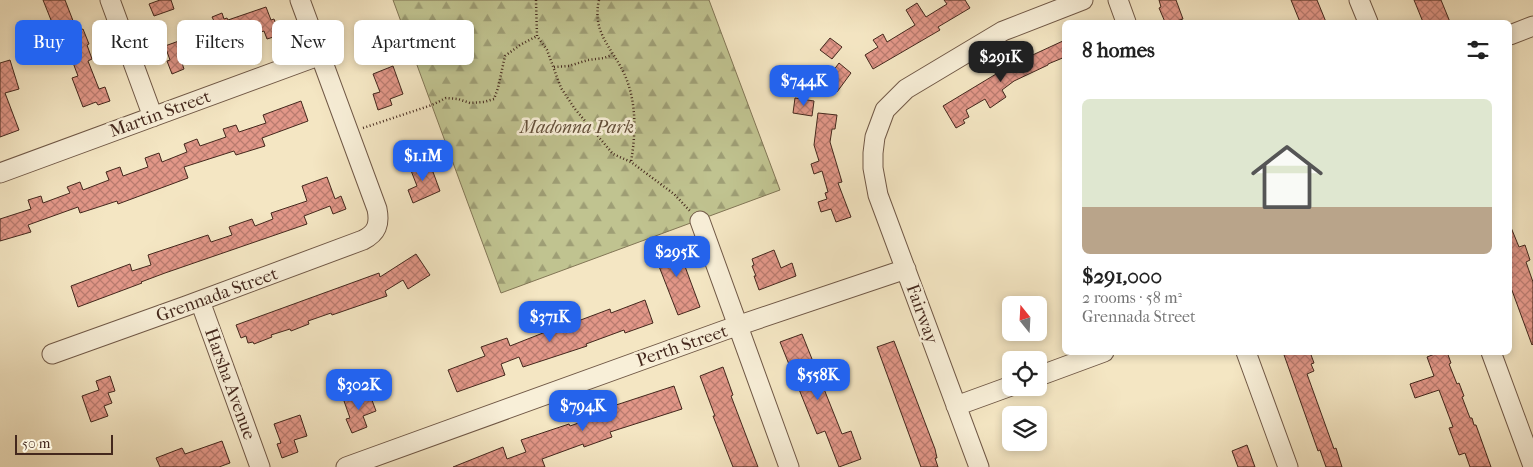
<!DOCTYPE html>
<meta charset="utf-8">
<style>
:root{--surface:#fff;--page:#f2f2f2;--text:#222;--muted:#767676;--line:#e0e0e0;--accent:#2563eb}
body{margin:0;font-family:"IM FELL French Canon",serif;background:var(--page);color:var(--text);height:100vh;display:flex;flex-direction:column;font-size:19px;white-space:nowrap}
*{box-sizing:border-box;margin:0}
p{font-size:16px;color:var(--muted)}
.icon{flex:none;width:28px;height:28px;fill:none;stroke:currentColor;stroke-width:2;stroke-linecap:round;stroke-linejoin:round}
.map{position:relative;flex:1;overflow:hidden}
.side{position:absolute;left:1062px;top:20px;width:450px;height:335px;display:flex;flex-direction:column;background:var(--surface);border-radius:8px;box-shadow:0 2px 8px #0003}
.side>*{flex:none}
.hud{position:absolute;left:15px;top:20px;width:475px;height:45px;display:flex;gap:10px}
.needle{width:32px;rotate:342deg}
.fabs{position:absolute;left:1002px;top:296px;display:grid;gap:10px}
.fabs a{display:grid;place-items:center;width:45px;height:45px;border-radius:8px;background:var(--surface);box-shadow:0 2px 8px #0003;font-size:25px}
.scale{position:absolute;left:15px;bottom:12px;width:98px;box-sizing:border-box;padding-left:5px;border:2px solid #44281d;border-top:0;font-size:14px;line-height:18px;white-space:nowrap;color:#44281d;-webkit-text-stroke:4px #f8efd8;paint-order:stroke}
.price{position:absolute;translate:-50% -42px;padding:0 11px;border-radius:10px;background:var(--accent);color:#fff;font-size:16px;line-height:32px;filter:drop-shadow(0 1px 2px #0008)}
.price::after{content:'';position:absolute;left:50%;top:30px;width:15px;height:11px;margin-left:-8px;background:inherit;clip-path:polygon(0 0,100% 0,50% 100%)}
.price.selected{background:#222;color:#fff}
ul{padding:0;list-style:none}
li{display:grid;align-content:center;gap:10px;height:265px;padding:0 20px}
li+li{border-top:1px solid var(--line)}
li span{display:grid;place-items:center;height:155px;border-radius:8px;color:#555}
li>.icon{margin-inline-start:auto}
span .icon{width:90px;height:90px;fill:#fffc;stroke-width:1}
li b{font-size:21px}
h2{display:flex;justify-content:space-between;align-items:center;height:60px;padding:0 20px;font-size:21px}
.tag{padding:0 18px;border-radius:8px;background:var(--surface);box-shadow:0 2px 8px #0003;font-size:18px;line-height:45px}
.tag.selected{background:var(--accent);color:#fff}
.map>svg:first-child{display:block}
.forest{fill:url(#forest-firs);stroke:#827656}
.building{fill:url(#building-cross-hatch);stroke:#44281d}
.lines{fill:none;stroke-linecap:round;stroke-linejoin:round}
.minor-casing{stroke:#705846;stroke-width:21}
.path{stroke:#44281d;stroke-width:2.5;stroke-dasharray:1 2.5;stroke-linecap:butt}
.minor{stroke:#f8efd8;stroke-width:19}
.labels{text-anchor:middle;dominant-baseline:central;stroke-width:5;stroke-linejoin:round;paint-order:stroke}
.street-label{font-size:18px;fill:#44281d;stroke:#f8efd8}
.park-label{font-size:18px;font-style:italic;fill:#634f3a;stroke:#f8efd8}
</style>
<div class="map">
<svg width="1533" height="467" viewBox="0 0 1533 467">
<defs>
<pattern id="forest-firs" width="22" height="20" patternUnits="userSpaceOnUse" patternTransform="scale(1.25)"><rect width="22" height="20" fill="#c0c390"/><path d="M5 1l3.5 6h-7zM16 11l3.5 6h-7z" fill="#9e9e75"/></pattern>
<pattern id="building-cross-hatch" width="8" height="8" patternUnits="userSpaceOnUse" patternTransform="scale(1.25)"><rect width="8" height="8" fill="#e29788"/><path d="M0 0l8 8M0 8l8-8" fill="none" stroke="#b97b6f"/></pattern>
</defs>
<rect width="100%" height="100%" fill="#f4e6c3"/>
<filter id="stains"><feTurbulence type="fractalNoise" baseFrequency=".004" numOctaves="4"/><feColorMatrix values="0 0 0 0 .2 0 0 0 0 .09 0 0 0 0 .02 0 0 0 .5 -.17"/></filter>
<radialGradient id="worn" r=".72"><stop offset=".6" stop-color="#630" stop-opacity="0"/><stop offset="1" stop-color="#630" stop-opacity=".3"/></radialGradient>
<!-- forest -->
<path class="forest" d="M 393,0 L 709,0 L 780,190 L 501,293 Z"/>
<!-- building -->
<path class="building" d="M 43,0 L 65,0 L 77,31 L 83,29 L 89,44 L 87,45 L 92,59 L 88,61 L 99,89 L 105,87 L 110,101 L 98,105 L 96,102 L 83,107 L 72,78 L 78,76 L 58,23 L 53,25 Z
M 160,0 L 171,0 L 174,9 L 154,16 L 149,4 Z
M 944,0 L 965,0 L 970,8 L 938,27 L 940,30 L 873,69 L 865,55 L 878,47 L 873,40 L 883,34 L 887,42 L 915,25 L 906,10 L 917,3 L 926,17 L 947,4 Z
M 1159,0 L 1176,0 L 1183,19 L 1173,22 L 1165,22 L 1159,8 L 1161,7 Z
M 1291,0 L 1317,0 L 1326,22 L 1300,22 Z
M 1414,0 L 1441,0 L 1450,22 L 1423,22 Z
M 266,7 L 271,20 L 274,19 L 280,35 L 267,39 L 264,31 L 235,41 L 238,49 L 225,54 L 222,45 L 200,53 L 201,56 L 182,63 L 184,69 L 172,74 L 167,61 L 170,60 L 165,46 L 201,33 L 200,28 L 215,23 L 212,17 L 222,13 L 224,19 L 227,18 L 228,20 Z
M 830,38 L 842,47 L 832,59 L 820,50 Z
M 1065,40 L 1065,57 L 1048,64 L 1048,65 L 1014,81 L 1002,90 L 1006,97 L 990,108 L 985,99 L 966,110 L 969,117 L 963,120 L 965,123 L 956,128 L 943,106 L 1011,65 Z
M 10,60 L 19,89 L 5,93 L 19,130 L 0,137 L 0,63 Z
M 839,63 L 851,73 L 837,92 L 824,83 Z
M 393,66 L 403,94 L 390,99 L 392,105 L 378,110 L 373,94 L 380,92 L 373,74 Z
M 795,98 L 814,101 L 812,116 L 793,113 Z
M 301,101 L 308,121 L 262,138 L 265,146 L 236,155 L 234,151 L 184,167 L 188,178 L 118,204 L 117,201 L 80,213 L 78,207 L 28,225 L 31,232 L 0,241 L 0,219 L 31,209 L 28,200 L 41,196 L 43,203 L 70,193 L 67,187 L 80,182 L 83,190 L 109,180 L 106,172 L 120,167 L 123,176 L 148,167 L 145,158 L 159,153 L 162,162 L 187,152 L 184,144 L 197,139 L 200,146 L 226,137 L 223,129 L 236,125 L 239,132 L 266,123 L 263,115 Z
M 818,113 L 837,115 L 835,129 L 832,129 L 830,142 L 842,182 L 838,183 L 851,217 L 836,222 L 831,209 L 821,212 L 818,202 L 827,199 L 825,193 L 828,192 L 822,171 L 814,174 L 811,164 L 819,161 L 814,145 Z
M 429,161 L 440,191 L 413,203 L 408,190 L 417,186 L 410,168 Z
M 327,177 L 335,199 L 341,196 L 346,209 L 333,214 L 330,206 L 304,216 L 307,224 L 165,273 L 141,282 L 142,283 L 78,307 L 71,286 L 130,264 L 132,271 L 151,265 L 148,255 L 208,235 L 211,242 L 232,235 L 229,227 L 252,219 L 255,226 L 273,219 L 271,213 L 307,201 L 302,186 Z
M 1510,225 L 1519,247 L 1525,245 L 1530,260 L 1526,262 L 1533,282 L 1533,344 L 1532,345 L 1510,285 Z
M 676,242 L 700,307 L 678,315 L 653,251 Z
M 774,250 L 781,268 L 792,263 L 796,276 L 759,290 L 754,276 L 756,276 L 752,266 L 754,265 L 752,259 Z
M 416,254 L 430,275 L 408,289 L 403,280 L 385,291 L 387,296 L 332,315 L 331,313 L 308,321 L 309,324 L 291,331 L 290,329 L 271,335 L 272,337 L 254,344 L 253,342 L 248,343 L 246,336 L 241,338 L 236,325 L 379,273 L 380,277 Z
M 645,300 L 653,323 L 625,333 L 624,330 L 586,344 L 587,346 L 523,367 L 519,357 L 501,364 L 505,375 L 457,392 L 448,370 L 485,356 L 481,347 L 507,338 L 510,346 L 548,331 L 546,324 L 575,314 L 578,321 L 610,309 L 611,313 Z
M 802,334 L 842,434 L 851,431 L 861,459 L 839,467 L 825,431 L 817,434 L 780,342 Z
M 894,341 L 935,449 L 937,458 L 935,458 L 938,467 L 921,467 L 877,347 Z
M 1283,352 L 1310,352 L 1314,363 L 1311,364 L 1314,371 L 1307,374 L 1334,449 L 1336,448 L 1342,467 L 1326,467 L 1320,450 L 1318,451 Z
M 1440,352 L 1447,352 L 1451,363 L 1449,364 L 1457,384 L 1459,383 L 1464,396 L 1462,397 L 1470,418 L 1472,418 L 1474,425 L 1476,425 L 1491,467 L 1470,467 L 1465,453 L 1459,455 L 1449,428 L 1453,427 L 1439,390 L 1415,398 L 1410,384 L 1434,376 L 1427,357 Z
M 723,367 L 733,395 L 731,396 L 758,467 L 733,467 L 713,416 L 715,416 L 700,376 Z
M 110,376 L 115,391 L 108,393 L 112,403 L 104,406 L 108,416 L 91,422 L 82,396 L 99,390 L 96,381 Z
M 674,386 L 682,409 L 610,432 L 612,437 L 584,447 L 583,444 L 542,459 L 545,467 L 453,467 L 503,447 L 507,459 L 526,452 L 521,440 L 569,424 L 570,426 L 612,411 L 610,407 Z
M 369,392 L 376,411 L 363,416 L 367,427 L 352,433 L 346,419 L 350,418 L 344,401 Z
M 300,415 L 307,436 L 294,440 L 298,452 L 282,458 L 277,444 L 281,443 L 274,424 Z
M 222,441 L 230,463 L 219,467 L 160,467 L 156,458 L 182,448 L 185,454 Z
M 1247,445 L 1255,467 L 1238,467 L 1232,451 Z"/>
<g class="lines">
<!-- minor casing -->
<g class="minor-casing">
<path id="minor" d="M 110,0 L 153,117
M 1118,0 L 1126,22
M 1359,0 L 1368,22
M 1510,35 L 1533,26
M 0,173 L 321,55
M 700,221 L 789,467
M 200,301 L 260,467
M 1246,352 L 1288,467
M 1491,352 L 1533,466
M 52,354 L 186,306 L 363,240 C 377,233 380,224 377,209 L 300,0
M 1039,376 L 1104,352
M 956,406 L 1011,386
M 346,467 L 725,330 L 906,269
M 979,467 L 878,195 L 873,168 L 873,153 L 875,137 L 885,110 L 906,89 L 1003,31 L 1083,0"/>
</g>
<!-- path -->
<path class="path" d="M 536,0 L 537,36 L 547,50 L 561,88 L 575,109 L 613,154 L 631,162 L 674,194 L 690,211
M 599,0 C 592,31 610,46 623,71 C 637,100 636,132 631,162
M 554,67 L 569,66 L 588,60 L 604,58 L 612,55
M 363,128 L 432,105 L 446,98 L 458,99 L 470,103 L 484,102 L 494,99 L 498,88 L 505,56 L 520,45 L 537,36"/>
<!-- minor -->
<use href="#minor" class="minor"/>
</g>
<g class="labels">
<!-- street labels -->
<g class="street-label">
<text transform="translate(160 114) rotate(-20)">Martin Street</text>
<text transform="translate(217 295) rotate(-20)">Grennada Street</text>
<text transform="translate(922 314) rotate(70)">Fairway</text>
<text transform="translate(682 346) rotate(-19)">Perth Street</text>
<text transform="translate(230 384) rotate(70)">Harsha Avenue</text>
</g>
<!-- park labels -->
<g class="park-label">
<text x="577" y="127">Madonna Park</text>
</g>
</g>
<rect width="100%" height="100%" filter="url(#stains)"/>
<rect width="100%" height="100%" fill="url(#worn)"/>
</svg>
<div class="fabs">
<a><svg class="needle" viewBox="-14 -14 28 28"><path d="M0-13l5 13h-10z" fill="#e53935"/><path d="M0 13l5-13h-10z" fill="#767676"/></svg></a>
<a><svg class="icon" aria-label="locate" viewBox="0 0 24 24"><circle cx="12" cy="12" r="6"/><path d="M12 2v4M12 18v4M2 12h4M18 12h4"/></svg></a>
<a><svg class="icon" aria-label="layers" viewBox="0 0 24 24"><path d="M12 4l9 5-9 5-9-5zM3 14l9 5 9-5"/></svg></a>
</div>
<div class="scale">50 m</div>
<b class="price selected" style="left:1001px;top:83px">$291K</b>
<b class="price" style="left:804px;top:107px">$744K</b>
<b class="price" style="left:423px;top:182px">$1.1M</b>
<b class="price" style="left:677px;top:278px">$295K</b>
<b class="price" style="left:550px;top:343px">$371K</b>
<b class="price" style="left:818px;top:401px">$558K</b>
<b class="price" style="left:359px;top:411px">$302K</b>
<b class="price" style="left:583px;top:432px">$794K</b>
<div class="hud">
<a class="tag selected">Buy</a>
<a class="tag">Rent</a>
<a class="tag">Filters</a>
<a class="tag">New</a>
<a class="tag">Apartment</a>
</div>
<section class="side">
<h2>8 homes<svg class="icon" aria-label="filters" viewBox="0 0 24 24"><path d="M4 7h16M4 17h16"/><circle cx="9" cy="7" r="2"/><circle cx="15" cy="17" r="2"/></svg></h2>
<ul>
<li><span style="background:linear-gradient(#dfe7d0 70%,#b9a48a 0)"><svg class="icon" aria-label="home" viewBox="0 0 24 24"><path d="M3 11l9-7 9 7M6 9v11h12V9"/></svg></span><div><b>$291,000</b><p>2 rooms · 58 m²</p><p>Grennada Street</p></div></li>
</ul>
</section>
</div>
